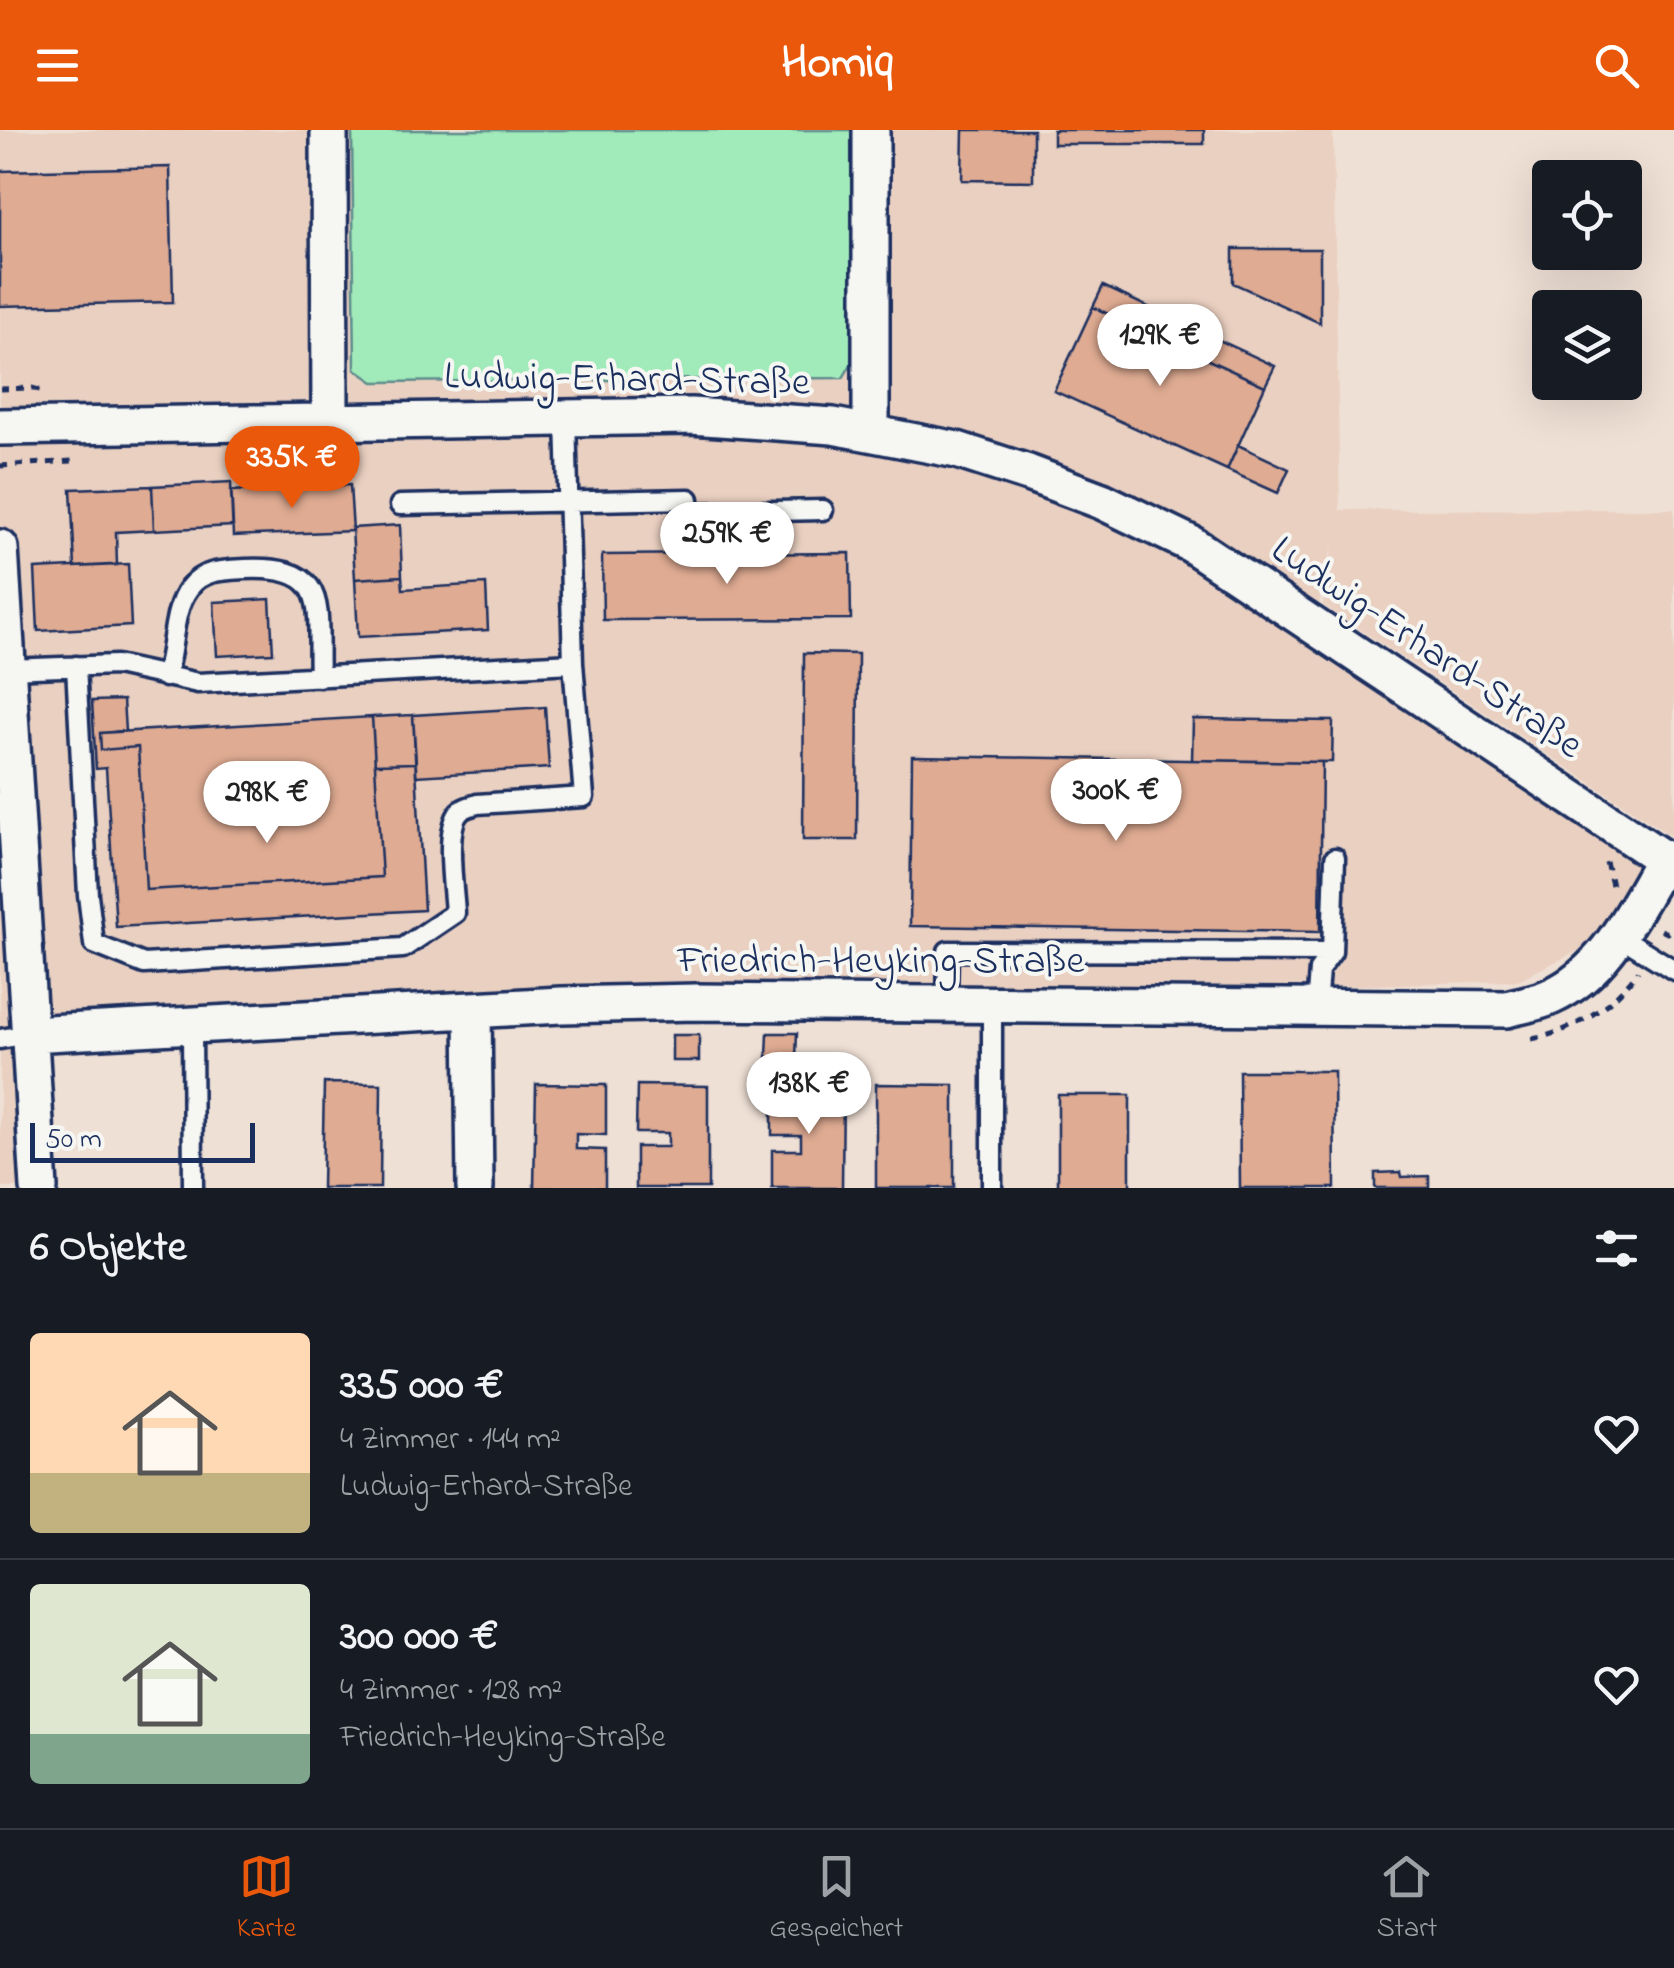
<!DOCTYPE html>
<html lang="de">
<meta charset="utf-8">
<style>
:root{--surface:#171b24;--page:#20242c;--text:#f1f3f6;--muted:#9ea1a6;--line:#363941;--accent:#ea580c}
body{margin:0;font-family:"Indie Flower",sans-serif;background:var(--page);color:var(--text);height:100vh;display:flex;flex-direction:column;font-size:38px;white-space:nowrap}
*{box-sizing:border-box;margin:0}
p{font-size:32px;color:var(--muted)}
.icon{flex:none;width:55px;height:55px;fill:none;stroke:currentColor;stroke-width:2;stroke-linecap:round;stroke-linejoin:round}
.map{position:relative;height:1058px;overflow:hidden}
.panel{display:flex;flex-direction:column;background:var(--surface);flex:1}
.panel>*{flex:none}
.controls{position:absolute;left:1532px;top:30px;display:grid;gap:20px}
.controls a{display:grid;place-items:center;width:110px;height:110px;border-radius:10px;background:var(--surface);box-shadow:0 10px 40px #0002;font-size:50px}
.scale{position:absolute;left:30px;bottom:25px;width:225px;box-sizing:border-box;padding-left:10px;border:5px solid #1b2f5e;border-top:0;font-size:28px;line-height:35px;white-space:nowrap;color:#1b2f5e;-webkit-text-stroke:8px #f6f6f2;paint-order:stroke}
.price{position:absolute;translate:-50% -85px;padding:0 22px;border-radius:35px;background:#fff;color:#222;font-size:32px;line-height:65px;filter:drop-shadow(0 2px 5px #0008)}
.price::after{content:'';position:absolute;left:50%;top:60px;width:30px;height:22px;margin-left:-15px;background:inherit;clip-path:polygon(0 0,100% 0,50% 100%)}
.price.current{background:var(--accent);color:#fff}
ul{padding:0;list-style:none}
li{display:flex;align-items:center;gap:30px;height:250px;padding:0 30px}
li+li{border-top:2px solid var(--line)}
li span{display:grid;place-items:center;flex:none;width:280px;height:200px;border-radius:10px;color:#555}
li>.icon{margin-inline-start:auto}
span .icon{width:120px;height:120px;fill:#fffc;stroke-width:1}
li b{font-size:42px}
h2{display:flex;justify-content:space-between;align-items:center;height:120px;padding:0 30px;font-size:42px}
header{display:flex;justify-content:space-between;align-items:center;height:130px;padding:0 30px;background:var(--accent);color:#fff;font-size:45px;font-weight:700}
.tabs{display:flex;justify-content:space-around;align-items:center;height:140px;border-top:2px solid var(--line);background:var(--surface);font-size:28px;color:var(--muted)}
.tabs a{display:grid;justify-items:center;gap:5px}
.tabs .current{color:var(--accent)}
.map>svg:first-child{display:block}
.built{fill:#ead0c1}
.green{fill:#a1eab9;stroke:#5e8c8c;stroke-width:2.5}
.building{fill:#dfab92;stroke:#1b2f5e;stroke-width:2.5}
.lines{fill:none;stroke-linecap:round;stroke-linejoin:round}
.service-casing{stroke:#1b2f5e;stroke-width:25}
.minor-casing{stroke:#1b2f5e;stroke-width:42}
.path{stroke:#1b2f5e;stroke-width:5;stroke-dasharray:8 8;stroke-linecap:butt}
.service{stroke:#f6f6f2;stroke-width:18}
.minor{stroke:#f6f6f2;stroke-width:35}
.labels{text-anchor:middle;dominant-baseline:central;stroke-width:8;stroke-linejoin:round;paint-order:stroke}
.street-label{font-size:40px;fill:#1b2f5e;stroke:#f6f6f2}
</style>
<header><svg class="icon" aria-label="menu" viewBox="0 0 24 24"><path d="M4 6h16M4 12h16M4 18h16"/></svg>Homiq<svg class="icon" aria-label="search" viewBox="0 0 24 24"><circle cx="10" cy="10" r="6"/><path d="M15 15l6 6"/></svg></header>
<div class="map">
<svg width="1674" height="1058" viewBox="0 0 1674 1058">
<rect width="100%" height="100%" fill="#efe0d5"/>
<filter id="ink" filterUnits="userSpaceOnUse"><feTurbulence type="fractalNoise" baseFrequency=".01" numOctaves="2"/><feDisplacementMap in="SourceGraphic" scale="20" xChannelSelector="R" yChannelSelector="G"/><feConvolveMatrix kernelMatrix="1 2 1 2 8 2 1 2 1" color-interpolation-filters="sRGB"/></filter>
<g filter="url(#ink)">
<!-- built -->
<path class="built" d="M 0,0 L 1333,0 L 1340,380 L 1674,379 L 1674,708 L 1323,475 L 1333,412 L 1312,504 L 1643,729 L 1592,814 L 1516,851 L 1329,856 L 842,853 L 696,872 L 30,904 L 39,1058 L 0,1058 Z"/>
<!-- green -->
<path class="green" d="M 352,0 L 852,0 L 855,228 L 843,248 L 374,252 L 355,239 Z"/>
<!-- building -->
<path class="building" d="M 963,0 L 1033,0 L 1033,51 L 962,50 Z
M 1053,0 L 1204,0 L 1204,14 L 1053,14 Z
M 170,37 L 173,172 L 0,176 L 0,41 Z
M 1233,119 L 1320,119 L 1320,193 L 1233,153 Z
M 1103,156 L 1275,236 L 1265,256 L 1093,177 Z
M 1093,177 L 1265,256 L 1227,340 L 1054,261 Z
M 1238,315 L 1289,339 L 1278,363 L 1227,340 Z
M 231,352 L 233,396 L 154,400 L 152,356 Z
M 350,355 L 353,401 L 233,406 L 231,361 Z
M 152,356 L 154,400 L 116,402 L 117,435 L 75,437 L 71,359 Z
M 400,395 L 402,446 L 355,449 L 352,398 Z
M 850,423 L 851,489 L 603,490 L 602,425 Z
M 128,434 L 131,496 L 38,501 L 35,439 Z
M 402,446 L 403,459 L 486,454 L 488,500 L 358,507 L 355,449 Z
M 270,469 L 273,523 L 217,526 L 214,472 Z
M 804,523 L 858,524 L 857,710 L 803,710 Z
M 123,570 L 125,601 L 100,603 L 101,620 L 138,617 L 146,760 L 382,747 L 372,587 L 413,585 L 424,780 L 116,797 L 106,638 L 96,639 L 92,571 Z
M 545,577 L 549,638 L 416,646 L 413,585 Z
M 413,585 L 416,633 L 375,634 L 372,587 Z
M 372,587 L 382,747 L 146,760 L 138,617 L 101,620 L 100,603 Z
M 1193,589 L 1333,591 L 1332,632 L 1192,630 Z
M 912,626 L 1322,632 L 1320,802 L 910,796 Z
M 768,903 L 797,903 L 796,928 L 767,927 Z
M 672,905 L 699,905 L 699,931 L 672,931 Z
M 1239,941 L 1334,941 L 1335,1058 L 1240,1058 Z
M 324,953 L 381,954 L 380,1058 L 322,1058 Z
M 536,954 L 606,955 L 606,1005 L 576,1004 L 576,1019 L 605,1020 L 605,1058 L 534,1058 Z
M 876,954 L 954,955 L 954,1058 L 876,1058 Z
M 637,955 L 708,956 L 708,1058 L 636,1058 L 636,1017 L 668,1017 L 668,1003 L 636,1003 Z
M 772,956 L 843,957 L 842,1058 L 772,1058 L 772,1020 L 801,1020 L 801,1005 L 772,1005 Z
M 1058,965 L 1130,965 L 1130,1058 L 1058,1058 Z
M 1401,1042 L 1402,1047 L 1429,1046 L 1429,1058 L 1375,1058 L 1375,1043 Z"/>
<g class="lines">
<!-- service casing -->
<g class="service-casing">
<path id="service" d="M 566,289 L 573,533
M 400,375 L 689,369 L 689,383 L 823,380
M 7,539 L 116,535 L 198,553 L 573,533 L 584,667 L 477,674 C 472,676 466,677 462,680 C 443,694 454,760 455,783 L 403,818 L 144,834 L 94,814 L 88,765 L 76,536
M 165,547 C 175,519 171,482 189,458 C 202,440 224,440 245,439 C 333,435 316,478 319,547
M 1618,805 L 1674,840
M 947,874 L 948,821 L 1332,822
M 1316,877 L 1319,840 L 1332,822 L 1335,728
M 192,896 L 193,1058
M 0,909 L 29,904
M 992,1058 L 992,875"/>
</g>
<!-- minor casing -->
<g class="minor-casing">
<path id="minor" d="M 329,0 L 330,292
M 0,297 L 691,286 L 833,296 L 957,320 L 1028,343 L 1102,371 L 1191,414 L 1674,736
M 871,302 L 871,0
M 0,418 L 39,1058
M 473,880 L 475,1058
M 29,904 L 561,875 L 696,872 L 1507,879 C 1521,875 1538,873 1552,866 C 1607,841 1634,779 1664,729"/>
</g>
<!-- path -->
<path class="path" d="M 0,259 L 32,258 L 47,262
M 0,336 L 72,331
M 1606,732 L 1612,755
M 1661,800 L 1667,803 L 1674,797
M 1532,909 C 1573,902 1614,875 1638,841"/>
<!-- service -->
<use href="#service" class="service"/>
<!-- minor -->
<use href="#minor" class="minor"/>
</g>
</g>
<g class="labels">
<!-- street labels -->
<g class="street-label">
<text transform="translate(627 251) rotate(1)">Ludwig-Erhard-Straße</text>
<text transform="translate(1426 519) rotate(34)">Ludwig-Erhard-Straße</text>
<text x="881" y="832">Friedrich-Heyking-Straße</text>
</g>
</g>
</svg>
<div class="controls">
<a><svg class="icon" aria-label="locate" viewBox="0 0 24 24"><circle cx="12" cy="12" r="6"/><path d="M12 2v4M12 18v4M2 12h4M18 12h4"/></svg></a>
<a><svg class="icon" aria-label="layers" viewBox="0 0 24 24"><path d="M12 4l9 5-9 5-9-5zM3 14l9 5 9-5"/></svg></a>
</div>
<div class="scale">50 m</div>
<b class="price" style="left:1160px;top:259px">129K €</b>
<b class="price current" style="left:292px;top:381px">335K €</b>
<b class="price" style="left:727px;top:457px">259K €</b>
<b class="price" style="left:1116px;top:714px">300K €</b>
<b class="price" style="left:267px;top:716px">298K €</b>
<b class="price" style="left:809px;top:1007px">138K €</b>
</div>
<section class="panel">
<h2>6 Objekte<svg class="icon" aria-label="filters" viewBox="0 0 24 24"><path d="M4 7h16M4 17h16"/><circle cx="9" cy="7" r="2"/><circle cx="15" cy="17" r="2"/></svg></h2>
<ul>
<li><span style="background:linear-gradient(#ffd9b3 70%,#c2b280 0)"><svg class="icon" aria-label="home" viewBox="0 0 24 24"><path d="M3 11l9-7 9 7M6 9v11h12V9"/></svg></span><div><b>335 000 €</b><p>4 Zimmer · 144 m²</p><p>Ludwig-Erhard-Straße</p></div><svg class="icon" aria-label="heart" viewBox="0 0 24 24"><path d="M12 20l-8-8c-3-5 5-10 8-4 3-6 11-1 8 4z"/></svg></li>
<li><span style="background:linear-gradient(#dfe7d0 75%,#7fa58c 0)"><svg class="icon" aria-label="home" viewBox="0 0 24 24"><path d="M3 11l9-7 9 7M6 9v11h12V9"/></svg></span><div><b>300 000 €</b><p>4 Zimmer · 128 m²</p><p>Friedrich-Heyking-Straße</p></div><svg class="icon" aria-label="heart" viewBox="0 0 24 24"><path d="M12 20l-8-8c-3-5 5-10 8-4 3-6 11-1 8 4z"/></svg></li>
</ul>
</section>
<nav class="tabs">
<a class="current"><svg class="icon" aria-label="map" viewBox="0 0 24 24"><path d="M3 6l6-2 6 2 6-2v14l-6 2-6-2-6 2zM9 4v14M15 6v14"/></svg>Karte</a>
<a><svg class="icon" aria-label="saved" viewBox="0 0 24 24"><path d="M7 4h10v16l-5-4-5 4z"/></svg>Gespeichert</a>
<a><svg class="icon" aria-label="home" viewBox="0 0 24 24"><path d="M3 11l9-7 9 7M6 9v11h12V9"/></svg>Start</a>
</nav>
